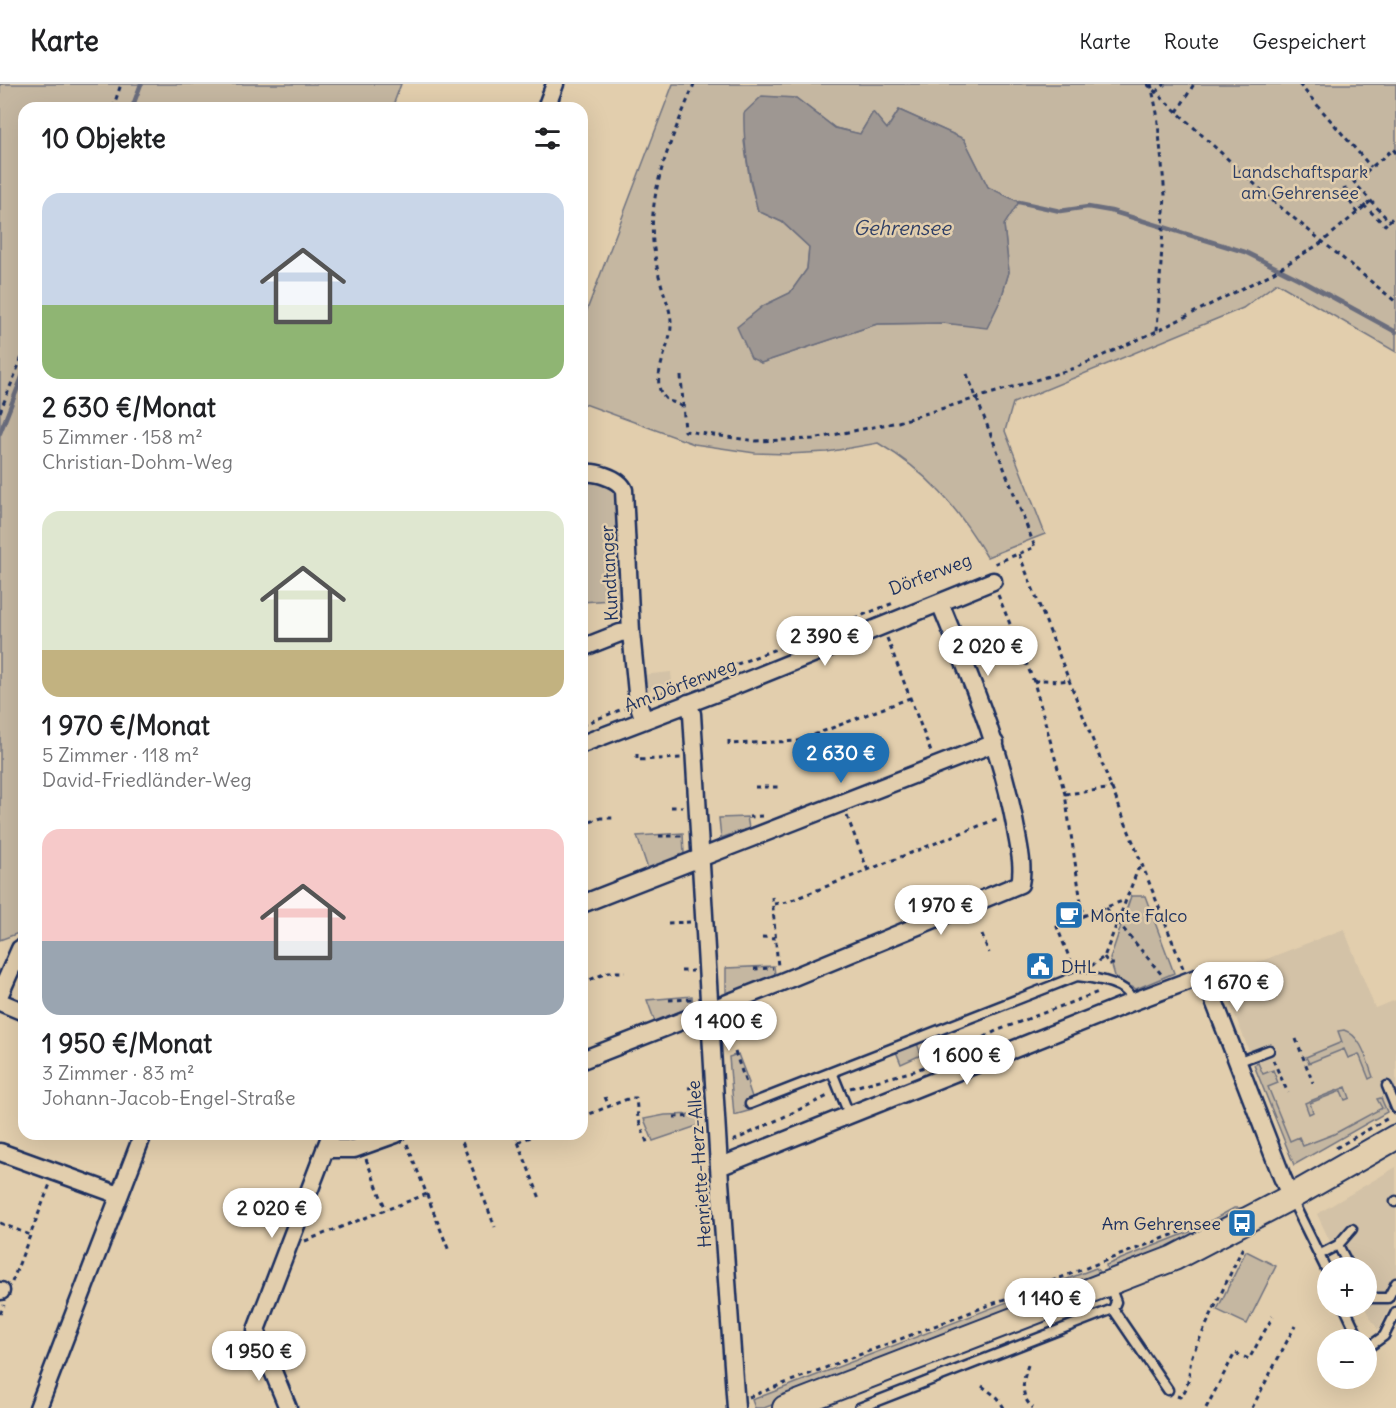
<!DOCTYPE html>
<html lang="de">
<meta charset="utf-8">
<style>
:root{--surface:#fff;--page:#f2f2f2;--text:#202124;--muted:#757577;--line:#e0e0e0;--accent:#1f6fb2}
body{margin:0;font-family:Delius,sans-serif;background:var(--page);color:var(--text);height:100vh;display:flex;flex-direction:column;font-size:22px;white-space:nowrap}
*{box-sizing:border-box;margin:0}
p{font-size:20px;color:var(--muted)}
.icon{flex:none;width:33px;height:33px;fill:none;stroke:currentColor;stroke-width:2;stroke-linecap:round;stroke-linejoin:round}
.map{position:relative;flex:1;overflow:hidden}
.drawer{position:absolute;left:18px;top:18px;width:570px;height:1038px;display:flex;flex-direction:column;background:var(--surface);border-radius:18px;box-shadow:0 6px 24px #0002}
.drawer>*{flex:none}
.controls{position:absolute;left:1317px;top:1173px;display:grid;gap:12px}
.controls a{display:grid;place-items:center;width:60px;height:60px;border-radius:50%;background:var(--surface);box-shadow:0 6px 24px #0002;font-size:30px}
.price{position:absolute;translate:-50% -51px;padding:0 14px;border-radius:21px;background:#fff;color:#222;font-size:20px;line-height:39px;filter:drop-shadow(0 2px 3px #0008)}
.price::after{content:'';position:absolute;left:50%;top:36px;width:18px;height:14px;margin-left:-9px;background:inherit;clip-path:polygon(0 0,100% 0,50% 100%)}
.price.active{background:var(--accent);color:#fff}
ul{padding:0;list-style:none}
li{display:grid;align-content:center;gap:12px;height:318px;padding:0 24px}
li span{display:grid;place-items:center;height:186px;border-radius:18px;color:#555}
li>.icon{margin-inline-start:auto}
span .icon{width:108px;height:108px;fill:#fffc;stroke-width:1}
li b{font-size:26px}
h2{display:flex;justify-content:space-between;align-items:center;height:72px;padding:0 24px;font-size:26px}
header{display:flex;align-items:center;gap:36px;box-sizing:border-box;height:84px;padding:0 30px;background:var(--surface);border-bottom:2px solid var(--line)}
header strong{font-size:28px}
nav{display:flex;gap:33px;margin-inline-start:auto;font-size:21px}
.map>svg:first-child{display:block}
.built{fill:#d3c2a7}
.green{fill:#c5b7a1;stroke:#707380;stroke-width:1.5;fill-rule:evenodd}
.water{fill:#9e9792;stroke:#6a6d7d;stroke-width:1.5}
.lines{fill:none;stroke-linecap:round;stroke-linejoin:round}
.stream{stroke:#6a6d7d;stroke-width:4.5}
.lane-casing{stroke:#1b2f5e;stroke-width:13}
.street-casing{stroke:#1b2f5e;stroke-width:21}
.secondary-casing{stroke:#1b2f5e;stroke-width:28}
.path{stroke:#1b2f5e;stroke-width:3;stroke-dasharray:4.5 4.5;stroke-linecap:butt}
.lane{stroke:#e2cead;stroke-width:8}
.street{stroke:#e2cead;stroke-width:16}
.secondary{stroke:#e2cead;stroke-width:24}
.labels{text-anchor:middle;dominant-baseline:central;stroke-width:5;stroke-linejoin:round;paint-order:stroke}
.park-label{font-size:18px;fill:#2c3d65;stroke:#e2cead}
.street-label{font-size:18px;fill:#1b2f5e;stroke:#e2cead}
.poi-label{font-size:18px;fill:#1b2f5e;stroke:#e2cead;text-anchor:start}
.water-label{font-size:20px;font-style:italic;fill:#2f3f66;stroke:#e2cead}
</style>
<header>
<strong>Karte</strong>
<nav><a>Karte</a><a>Route</a><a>Gespeichert</a></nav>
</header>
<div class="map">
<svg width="1396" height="1324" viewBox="0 0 1396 1324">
<rect width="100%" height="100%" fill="#e2cead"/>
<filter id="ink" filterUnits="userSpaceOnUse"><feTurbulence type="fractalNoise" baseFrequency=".0167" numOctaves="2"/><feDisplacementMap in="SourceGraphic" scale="12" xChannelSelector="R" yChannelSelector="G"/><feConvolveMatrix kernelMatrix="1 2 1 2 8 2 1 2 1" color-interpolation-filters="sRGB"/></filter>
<g filter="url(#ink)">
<!-- built -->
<path class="built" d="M 671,588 L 672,598 L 642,609 L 642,591 Z
M 1344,845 L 1375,924 L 1396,916 L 1396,1023 L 1298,1079 L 1292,1076 L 1220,893 Z
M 1396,1083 L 1396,1211 L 1378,1246 L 1364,1223 L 1366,1222 L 1366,1184 L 1342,1183 L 1317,1130 Z"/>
<!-- green -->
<path class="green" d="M 0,0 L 401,0 L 392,24 L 24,24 L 24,847 L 0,856 Z
M 673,0 L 1396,0 L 1396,268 L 1277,199 L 1243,224 L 1013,319 L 1005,347 L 1045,450 L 987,473 C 958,424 928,388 878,359 L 827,368 L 787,370 L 755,369 L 694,360 L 582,319 L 582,239 ZM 796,14 L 835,44 L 860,50 L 873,29 L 887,45 L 899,26 L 964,55 L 988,103 L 1004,141 L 1009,188 L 1001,215 L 987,243 L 943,239 L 877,240 L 761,279 L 763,222 L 790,209 L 807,185 L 809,163 L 782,138 L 758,127 L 750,98 L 744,57 Z
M 588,394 L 619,406 L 625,515 L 582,518 L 582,398 Z
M 747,733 L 749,744 L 721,754 L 719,734 Z
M 683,749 L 684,770 L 648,785 L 637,752 Z
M 1131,812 L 1145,812 L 1174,889 L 1136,905 L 1124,899 L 1115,892 L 1110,875 Z
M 774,882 L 775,891 L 726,911 L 726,884 Z
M 692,912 L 693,922 L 655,938 L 647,916 Z
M 1344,946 C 1362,952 1367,977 1373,993 L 1369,995 L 1359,970 L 1348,974 L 1344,965 L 1309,979 L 1306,973 L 1342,958 L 1338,947 Z
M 916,956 L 921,971 L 901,980 L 895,965 Z
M 738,970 L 749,999 L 748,1001 L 752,1013 L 748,1015 L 752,1026 L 734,1031 L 729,973 Z
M 1258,979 L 1263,990 L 1273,986 L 1278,999 L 1268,1003 L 1290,1057 L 1299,1053 L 1303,1062 L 1334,1050 L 1382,1024 L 1377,1015 L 1381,1014 L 1387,1028 L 1294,1081 L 1254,981 Z
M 1346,1003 L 1350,1014 L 1345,1016 L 1341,1007 L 1310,1019 L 1313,1028 L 1309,1030 L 1305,1019 Z
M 699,1030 L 700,1041 L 653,1057 L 644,1035 L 665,1031 Z
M 1234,1124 L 1245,1124 L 1202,1147 L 1168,1168 L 1108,1191 L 1106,1181 L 1194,1146 Z
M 1246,1167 L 1276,1182 L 1247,1240 L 1217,1226 Z
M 1096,1184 L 1103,1193 L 764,1324 L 755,1324 L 752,1316 Z"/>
<!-- water -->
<path class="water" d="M 762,12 L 796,14 L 835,44 L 860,50 L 873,28 L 887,45 L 899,26 L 964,55 L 988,103 L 1019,118 L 1004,141 L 1009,188 L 1001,215 L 987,244 L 943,239 L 877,240 L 761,279 L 751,274 L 737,243 L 763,222 L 790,209 L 807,185 L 809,163 L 782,138 L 758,127 C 749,94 743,63 744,29 Z"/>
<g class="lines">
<!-- stream -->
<path class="stream" d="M 132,24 L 141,0
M 1019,118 L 1060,127 L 1088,123 L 1111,127 L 1245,168 L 1299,195 L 1396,248
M 0,349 L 24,288"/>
<!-- lane casing -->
<g class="lane-casing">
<path id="lane" d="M 1237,978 L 1269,966
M 832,988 L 849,1030
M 1387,1002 L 1396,1024
M 750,1020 L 1077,892 C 1090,893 1119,898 1128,909 C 1130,911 1131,915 1132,918
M 1291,1114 L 1328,1189
M 1395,1118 L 1396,1117
M 1338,1161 L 1350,1184
M 1319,1171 L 1338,1161 L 1352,1145
M 1109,1200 L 1116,1218 L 1113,1225 L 1168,1306
M 1366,1214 L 1388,1214 L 1396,1199
M 1344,1222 L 1360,1256
M 1366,1265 L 1384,1252 L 1396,1228
M 859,1324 L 1113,1225"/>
</g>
<!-- street casing -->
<g class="street-casing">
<path id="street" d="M 546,24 L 555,0
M 582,390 C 593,386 619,394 624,406 L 631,548 L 638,619 L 644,636
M 582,564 L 620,549 L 631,548
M 688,619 L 692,630 L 719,1083 L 736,1324
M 582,660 L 724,606 L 993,497
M 582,820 L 995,659
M 0,910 L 20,865 L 24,863
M 0,918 L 24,928
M 582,976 L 779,899 L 1020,800 C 1024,782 1019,764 1016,746 C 1002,666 970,593 940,519
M 325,1065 L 354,1065 L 396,1050
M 0,1068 L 119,1111
M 719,1083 L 1132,918 L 1204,891 L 1282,1093 L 1291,1113
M 0,1207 L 1,1207
M 38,1324 L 143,1050
M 288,1324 L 256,1246 L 331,1050"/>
</g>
<!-- secondary casing -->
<g class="secondary-casing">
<path id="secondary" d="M 785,1324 L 1174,1174 L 1291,1113 L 1396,1053"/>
</g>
<!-- path -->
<path class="path" d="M 1147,0 L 1273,117 L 1396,218
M 1151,0 L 1157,29 L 1165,111 L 1157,247
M 1299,0 L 1371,83
M 1156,8 L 1165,0
M 113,24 L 121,0
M 1177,28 L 1194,0
M 1396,69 L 1393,65 L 1354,98 L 1389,137 L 1396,131
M 1357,129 L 1343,106 L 1346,105 L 1385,141 L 1389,137
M 967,290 L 1035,463 L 991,481
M 681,292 L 685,347 L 756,357 L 813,355 L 898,338 L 1075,284 L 1157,247 L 1269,191 L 1321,159 L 1371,117
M 682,323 L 676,319 L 668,317 C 665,314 661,310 660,306 C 654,288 670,262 671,243 C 672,228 665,214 661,199 C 657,186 655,172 653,158 C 648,102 674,51 694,0
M 0,328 L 24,268
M 1019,470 L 1183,884
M 998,511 L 1034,598 L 1065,710 L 1083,832 L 1057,843 L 1073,883
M 887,554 L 931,668
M 1034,598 C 1046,593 1058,600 1070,595
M 653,613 L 896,518
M 582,641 L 625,624
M 729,656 L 729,660 L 798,657 L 910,614
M 637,670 L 637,676 L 681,674
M 755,703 L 779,703
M 1065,710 L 1108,705 L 1112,703
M 671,723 L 683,723
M 847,732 L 868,787
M 749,733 L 762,732
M 582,741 L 601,734 L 615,734
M 659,752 L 685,752
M 772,813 L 778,883
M 774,820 L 787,818 L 999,734
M 1106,824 L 1162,891
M 1083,832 L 1125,816
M 668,839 L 690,838
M 982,851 L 989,869
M 762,853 L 776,854
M 1104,873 L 1109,880 L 1114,880
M 1091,882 L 1104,873 L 1138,785 L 1143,784
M 754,885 L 773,884
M 681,887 L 693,887
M 582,899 L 609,888 L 625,888
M 669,916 L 694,915
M 1296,955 L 1313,999
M 735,968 L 746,999
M 1273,976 L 1288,1009
M 688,1004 L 700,1003
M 850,1004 L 914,987 L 948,973 L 996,947 L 1101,907
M 605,1013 L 609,1022
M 582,1033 L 630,1014 L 636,1014 L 638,1034 L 648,1061
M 674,1033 L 702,1032
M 459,1050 L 495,1143
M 515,1050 L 541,1117
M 733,1057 L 830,1011
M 518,1058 L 538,1050
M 407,1060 L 449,1167
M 1336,1064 L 1390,1033
M 366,1075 L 386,1126
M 0,1139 L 30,1151
M 305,1157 L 427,1110
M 12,1198 L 50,1100
M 0,1230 L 4,1221
M 1028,1281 C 1023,1296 1019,1312 1033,1324
M 982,1302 L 998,1314 L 1004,1324
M 1177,1312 L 1180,1313 C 1192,1302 1187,1284 1193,1269 L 1243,1163
M 749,1313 L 1180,1148
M 1206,1324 L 1235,1269 L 1249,1275 L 1273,1232
M 1252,1324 L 1295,1242"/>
<!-- lane -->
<use href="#lane" class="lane"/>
<!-- street -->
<use href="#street" class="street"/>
<!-- secondary -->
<use href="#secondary" class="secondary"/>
</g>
</g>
<!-- icons -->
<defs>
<g id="cafe-square" transform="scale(1.5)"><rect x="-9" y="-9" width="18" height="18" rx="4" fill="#1f6fb2" stroke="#e2cead"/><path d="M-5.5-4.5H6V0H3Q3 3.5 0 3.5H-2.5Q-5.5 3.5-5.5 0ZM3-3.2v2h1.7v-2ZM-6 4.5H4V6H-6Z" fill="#fff"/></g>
<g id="civic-square" transform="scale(1.5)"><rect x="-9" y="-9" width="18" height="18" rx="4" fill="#1f6fb2" stroke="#e2cead"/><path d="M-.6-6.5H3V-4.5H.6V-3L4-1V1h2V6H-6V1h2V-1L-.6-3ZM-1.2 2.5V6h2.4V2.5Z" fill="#fff"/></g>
<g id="bus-square" transform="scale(1.5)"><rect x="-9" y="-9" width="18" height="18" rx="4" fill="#1f6fb2" stroke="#e2cead"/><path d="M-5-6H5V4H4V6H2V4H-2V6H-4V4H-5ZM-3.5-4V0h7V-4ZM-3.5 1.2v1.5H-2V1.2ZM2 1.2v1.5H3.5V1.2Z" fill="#fff"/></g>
</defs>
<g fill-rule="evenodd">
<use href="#cafe-square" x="1069" y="831"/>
<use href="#civic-square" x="1040" y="882"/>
<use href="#bus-square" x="1242" y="1139"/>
</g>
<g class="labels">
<!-- park labels -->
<g class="park-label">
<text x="1300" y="87">Landschaftspark<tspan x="1300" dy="21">am Gehrensee</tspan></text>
</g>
<!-- street labels -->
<g class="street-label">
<text transform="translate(609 489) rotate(-93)">Kundtanger</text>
<text transform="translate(930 490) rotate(-21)">Dörferweg</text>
<text transform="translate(680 601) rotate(-21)">Am Dörferweg</text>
<text transform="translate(699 1080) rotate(-94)">Henriette-Herz-Allee</text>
</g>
<!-- poi labels -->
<g class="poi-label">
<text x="1090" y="831">Monte Falco</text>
<text x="1061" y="882">DHL</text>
<text x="1221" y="1139" text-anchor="end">Am Gehrensee</text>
</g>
<!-- water labels -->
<g class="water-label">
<text x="902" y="143">Gehrensee</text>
</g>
</g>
</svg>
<div class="controls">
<a>+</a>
<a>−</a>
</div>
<b class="price" style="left:825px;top:583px">2 390 €</b>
<b class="price" style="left:988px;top:593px">2 020 €</b>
<b class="price active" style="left:841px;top:700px">2 630 €</b>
<b class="price" style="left:941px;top:852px">1 970 €</b>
<b class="price" style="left:1237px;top:929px">1 670 €</b>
<b class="price" style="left:729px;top:968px">1 400 €</b>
<b class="price" style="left:967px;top:1002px">1 600 €</b>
<b class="price" style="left:272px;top:1155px">2 020 €</b>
<b class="price" style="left:1050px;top:1245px">1 140 €</b>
<b class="price" style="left:259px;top:1298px">1 950 €</b>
<section class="drawer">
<h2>10 Objekte<svg class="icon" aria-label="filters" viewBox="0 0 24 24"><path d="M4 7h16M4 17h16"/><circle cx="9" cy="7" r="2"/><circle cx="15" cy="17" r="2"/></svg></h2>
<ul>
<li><span style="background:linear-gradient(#c9d6e8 60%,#8fb573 0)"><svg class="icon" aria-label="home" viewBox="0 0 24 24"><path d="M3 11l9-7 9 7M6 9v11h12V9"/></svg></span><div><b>2 630 €/Monat</b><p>5 Zimmer · 158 m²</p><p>Christian-Dohm-Weg</p></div></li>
<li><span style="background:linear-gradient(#dfe7d0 75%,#c2b280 0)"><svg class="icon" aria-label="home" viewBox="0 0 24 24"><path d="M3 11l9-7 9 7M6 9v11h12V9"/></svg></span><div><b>1 970 €/Monat</b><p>5 Zimmer · 118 m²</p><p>David-Friedländer-Weg</p></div></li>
<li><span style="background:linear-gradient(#f6c9c9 60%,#9aa5b1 0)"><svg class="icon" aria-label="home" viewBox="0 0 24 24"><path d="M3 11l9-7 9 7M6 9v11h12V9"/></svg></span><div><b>1 950 €/Monat</b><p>3 Zimmer · 83 m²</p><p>Johann-Jacob-Engel-Straße</p></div></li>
</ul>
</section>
</div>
